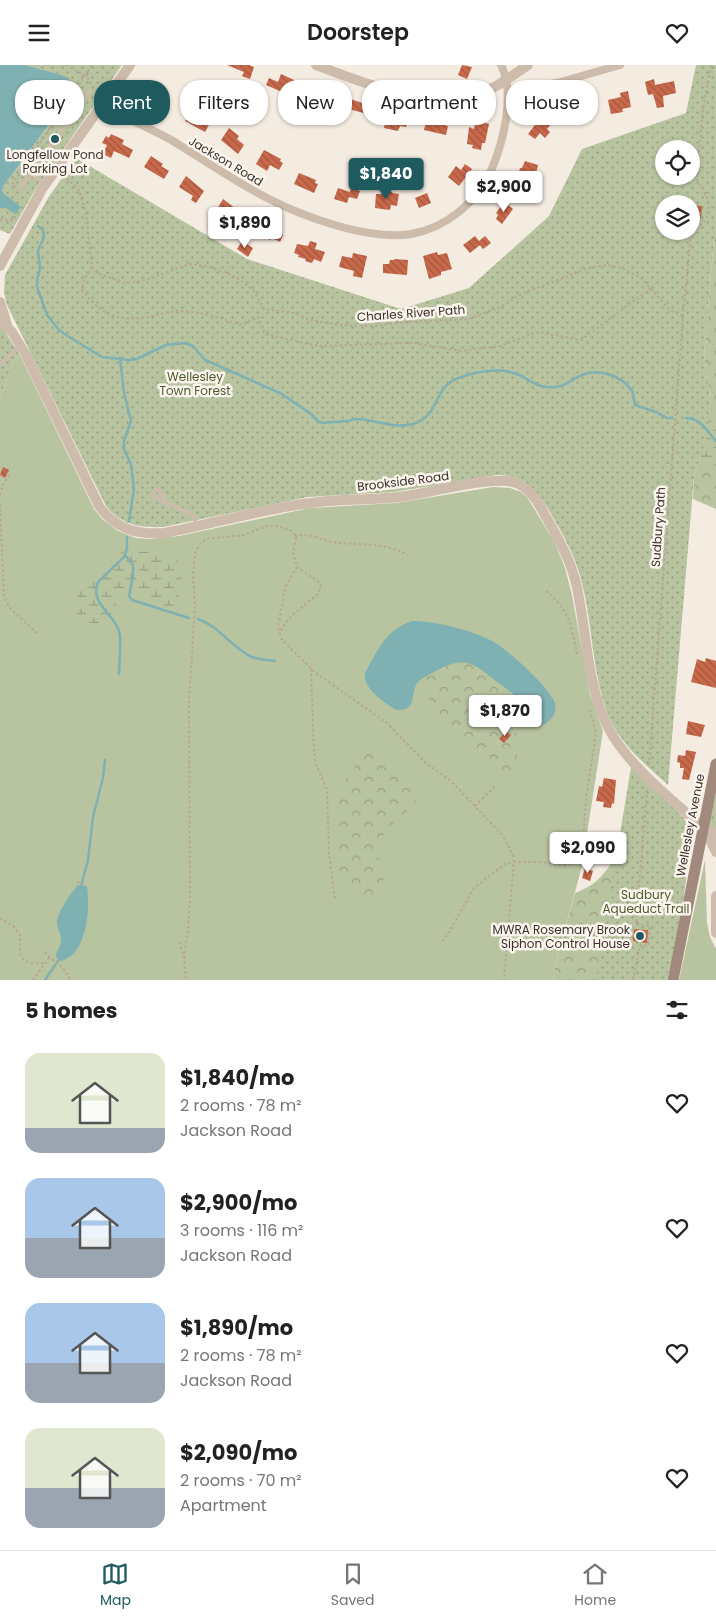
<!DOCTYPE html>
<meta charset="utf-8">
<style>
:root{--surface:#fff;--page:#f2f2f2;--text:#222;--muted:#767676;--line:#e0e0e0;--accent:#1f5a5e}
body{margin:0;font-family:Poppins,sans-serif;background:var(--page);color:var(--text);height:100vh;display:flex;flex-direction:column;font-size:19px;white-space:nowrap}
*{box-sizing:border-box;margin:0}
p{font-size:16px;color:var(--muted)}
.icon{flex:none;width:28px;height:28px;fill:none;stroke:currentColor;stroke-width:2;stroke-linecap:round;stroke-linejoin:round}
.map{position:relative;height:915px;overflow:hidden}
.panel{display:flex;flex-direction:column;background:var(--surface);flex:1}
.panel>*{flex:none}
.guide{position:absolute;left:15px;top:15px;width:686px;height:45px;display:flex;gap:10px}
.tools{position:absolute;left:655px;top:75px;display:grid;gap:10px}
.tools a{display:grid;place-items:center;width:45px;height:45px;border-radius:50%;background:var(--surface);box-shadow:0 1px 4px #0004;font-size:25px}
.price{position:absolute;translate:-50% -42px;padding:0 11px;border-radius:5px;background:#fff;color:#222;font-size:16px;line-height:32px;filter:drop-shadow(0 1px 2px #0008)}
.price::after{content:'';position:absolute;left:50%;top:30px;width:15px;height:11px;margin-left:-8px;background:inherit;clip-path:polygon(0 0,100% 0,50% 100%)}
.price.selected{background:var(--accent);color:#fff}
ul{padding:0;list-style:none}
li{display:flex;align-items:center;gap:15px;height:125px;padding:0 25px}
li span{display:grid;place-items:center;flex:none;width:140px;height:100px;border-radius:15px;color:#555}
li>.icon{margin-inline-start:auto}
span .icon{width:60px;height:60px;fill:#fffc;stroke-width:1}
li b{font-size:21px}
h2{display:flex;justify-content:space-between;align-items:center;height:60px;padding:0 25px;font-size:21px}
.chip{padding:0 18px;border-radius:20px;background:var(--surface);box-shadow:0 1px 4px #0004;font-size:18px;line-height:45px}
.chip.selected{background:var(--accent);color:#fff}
header{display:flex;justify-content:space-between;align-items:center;height:65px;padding:0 25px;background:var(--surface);font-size:22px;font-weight:600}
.tab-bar{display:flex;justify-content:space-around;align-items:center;height:70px;border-top:1px solid var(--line);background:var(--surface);font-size:14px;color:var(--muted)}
.tab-bar a{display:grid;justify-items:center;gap:2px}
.tab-bar .selected{color:var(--accent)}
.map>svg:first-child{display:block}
.grass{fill:#b8c4a0}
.forest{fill:url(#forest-crowns)}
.wetland{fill:url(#wetland-marsh)}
.park{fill:url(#park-dots);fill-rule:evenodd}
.water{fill:#7fb0b2}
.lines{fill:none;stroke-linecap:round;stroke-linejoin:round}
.stream{stroke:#7fb0b2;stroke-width:2.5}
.building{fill:url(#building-back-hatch)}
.path{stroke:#b9a596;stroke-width:2;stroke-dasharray:2.5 2.5;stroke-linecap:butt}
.service{stroke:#cdbbac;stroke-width:4}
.minor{stroke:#cdbbac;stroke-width:8}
.tertiary{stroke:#cdbbac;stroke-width:10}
.secondary{stroke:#a18a7d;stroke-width:11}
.poi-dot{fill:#1f5a5e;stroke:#fbf5ee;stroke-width:2}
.labels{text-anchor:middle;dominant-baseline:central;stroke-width:5;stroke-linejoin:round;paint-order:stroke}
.poi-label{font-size:12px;fill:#3b302b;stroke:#fbf5ee}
.street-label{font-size:12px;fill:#3b302b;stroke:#fbf5ee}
.park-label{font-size:12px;fill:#4a5a2e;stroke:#fbf5ee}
</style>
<header><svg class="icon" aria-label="menu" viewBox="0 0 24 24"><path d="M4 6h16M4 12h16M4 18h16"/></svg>Doorstep<svg class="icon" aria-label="heart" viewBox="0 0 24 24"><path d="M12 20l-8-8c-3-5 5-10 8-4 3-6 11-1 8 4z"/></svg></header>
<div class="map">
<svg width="716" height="915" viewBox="0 0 716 915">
<defs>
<pattern id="forest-crowns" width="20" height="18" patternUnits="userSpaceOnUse" patternTransform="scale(1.25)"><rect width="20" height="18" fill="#b8c4a0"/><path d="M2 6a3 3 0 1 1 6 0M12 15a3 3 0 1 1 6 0" fill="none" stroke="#97a083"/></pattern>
<pattern id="wetland-marsh" width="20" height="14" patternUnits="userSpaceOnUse" patternTransform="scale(1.25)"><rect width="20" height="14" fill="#b8c4a0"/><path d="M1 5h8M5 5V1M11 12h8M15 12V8" fill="none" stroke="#97a083"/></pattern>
<pattern id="park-dots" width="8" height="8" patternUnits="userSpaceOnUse" patternTransform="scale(1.25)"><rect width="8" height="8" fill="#b8c4a0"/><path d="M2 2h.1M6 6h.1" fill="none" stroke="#97a083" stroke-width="1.8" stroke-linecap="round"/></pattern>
<pattern id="building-back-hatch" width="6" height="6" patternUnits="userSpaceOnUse" patternTransform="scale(1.25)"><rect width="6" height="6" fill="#c8694b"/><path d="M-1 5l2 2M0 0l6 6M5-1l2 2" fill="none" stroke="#a4573f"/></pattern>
</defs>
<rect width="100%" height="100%" fill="#f4ebe1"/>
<!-- grass -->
<path class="grass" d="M 21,292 L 94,444 L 102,454 L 118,466 L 136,473 L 150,474 L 179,471 L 310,443 L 396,438 L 493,422 L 510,423 L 521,427 L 527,432 L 555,478 L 565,503 L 572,530 L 590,629 L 603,666 L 582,801 L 556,897 L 553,915 L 0,915 L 0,333 L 14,295 Z
M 705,795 L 707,858 L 710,872 L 716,884 L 716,915 L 679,915 Z"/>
<!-- forest -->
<path class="forest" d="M 714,173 L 716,173 L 716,444 L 693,434 L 694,412 L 707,372 L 711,332 L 704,292 Z
M 456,597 L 467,597 L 476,601 L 519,635 L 527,647 C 506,669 524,683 514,705 L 508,707 L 498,705 L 491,700 L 480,685 L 441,652 L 420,620 L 419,616 C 431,608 443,601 456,597 Z
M 368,682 L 379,689 L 385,700 L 398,712 L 409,716 L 417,723 L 416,737 C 403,753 376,765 378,790 C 379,804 386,815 385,829 C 379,835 368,842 358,836 C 329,819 341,777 340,750 C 340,743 336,735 338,727 C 340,718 348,712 353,705 C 357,698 360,691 363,684 Z
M 616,798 L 615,915 L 553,915 L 556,897 L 575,828 C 593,821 599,815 611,799 Z"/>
<!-- wetland -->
<path class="wetland" d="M 703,346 L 716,350 L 716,407 L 700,391 Z
M 127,484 L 142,487 L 157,486 L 178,496 C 183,510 181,528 176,542 L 170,545 L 165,545 L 155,539 L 125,525 L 115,530 C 114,536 118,541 116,547 C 112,559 93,560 83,556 C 60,537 91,513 105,501 C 112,495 119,488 127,484 Z"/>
<!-- park -->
<path class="park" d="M 25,0 L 122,0 L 35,125 L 10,169 L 0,165 L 0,143 L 6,143 L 2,123 L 47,62 L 57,43 L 72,24 L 62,10 Z
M 696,0 L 716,0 L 716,173 L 714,173 L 704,292 L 711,332 L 707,372 L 694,412 L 668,720 C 646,700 621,680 609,652 C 592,610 593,562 582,518 C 576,493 564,471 551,449 C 538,426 525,410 497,410 L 394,427 L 308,432 L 163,462 C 140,463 121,460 106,441 L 7,240 L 4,228 L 5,210 L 48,133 L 76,93 L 247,194 L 401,244 L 469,223 L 549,151 L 582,84 L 686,48 ZM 664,84 L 691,84 L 691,111 L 664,111 ZM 664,139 L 691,139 L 691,166 L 664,166 Z
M 0,262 L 4,265 L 21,292 L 14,295 L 0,333 Z
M 631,702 L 684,753 L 691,769 L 689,795 L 680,856 L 667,915 L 596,915 Z
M 716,727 L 716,766 L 709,761 Z"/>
<!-- water -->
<path class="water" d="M 0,0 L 25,0 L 62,10 L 68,13 L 72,18 L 72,24 L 57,43 L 47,62 L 2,123 L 3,128 L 21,142 L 15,149 L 6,143 L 0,143 Z
M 412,556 C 436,556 477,566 497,579 C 510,587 551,624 555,638 C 557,644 554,651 550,655 C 543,661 537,662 528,662 C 525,657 528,653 527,647 C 526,644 523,640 521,637 C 515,629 505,623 497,617 C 474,598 464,590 436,606 C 430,609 424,612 419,616 C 408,627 420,646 396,645 C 384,637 363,624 365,608 C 378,585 385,565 412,556 Z
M 78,820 L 87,821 C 90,843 88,889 61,896 L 56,892 C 56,886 60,883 61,877 C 62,870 57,864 57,858 C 57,848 71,827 78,820 Z"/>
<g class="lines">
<!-- stream -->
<path class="stream" d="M 38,161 L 43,165 L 44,172 L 38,186 L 40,203 L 37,215 L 37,222 L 47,250 L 59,265 L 66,270 L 102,292 L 129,295 L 137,294 L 166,280 L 185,278 L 193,281 L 205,295 L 280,328 L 310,348 L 319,357 L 323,358 C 330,357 338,357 346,356 C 349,356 353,354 357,354 C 376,355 394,364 413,359 C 440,351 433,324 456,314 C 474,307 500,301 519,310 C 528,314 535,321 546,322 C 567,324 569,314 585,309 C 601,304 622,311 632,326 C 634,330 634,335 635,340 L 656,347 L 667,353 L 672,353
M 120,293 L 124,328 L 131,356 L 124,376 L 124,385 L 131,399 L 134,424 L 129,456
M 686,353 C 703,354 705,365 716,376
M 125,490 L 133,500 L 133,511 L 129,531 L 132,535 L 189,553
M 198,554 C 219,561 232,583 252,592 C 260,595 268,595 275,596
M 119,609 C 119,597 122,576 119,566 C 114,549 89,538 98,517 L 124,492 L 127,484 L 127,472
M 81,821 L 88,795 L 93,752 L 103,713 L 105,695
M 45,915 L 60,893"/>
</g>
<!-- building -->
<path class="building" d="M 227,0 L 249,0 L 254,2 L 250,14 L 242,11 L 244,7 Z
M 462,0 L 472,2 L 467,14 L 458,10 Z
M 281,9 L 294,15 L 289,25 L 284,23 L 282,27 L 266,20 L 269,13 L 278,17 Z
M 654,14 L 655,20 L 674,16 L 676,28 L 663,31 L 664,42 L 657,43 L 653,29 L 648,30 L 645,17 Z
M 314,18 L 326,22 L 322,34 L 310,30 L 311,28 L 306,26 L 309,19 L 313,20 Z
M 145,21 L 170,37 L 166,43 L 161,40 L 160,42 L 148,35 L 150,32 L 141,26 Z
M 628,26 L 631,42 L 622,44 L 623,47 L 611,49 L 608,35 L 621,32 L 620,28 Z
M 348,33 L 362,38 L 362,41 L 369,43 L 367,49 L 345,43 Z
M 577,37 L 578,40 L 585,38 L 588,47 L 584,48 L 586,54 L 568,60 L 562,43 Z
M 388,45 L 401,48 L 401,51 L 409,53 L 406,62 L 400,61 L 398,66 L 384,63 Z
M 205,46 L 214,51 L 205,67 L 185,56 L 190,48 L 200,54 Z
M 541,52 L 551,59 L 547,64 L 550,67 L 545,73 L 540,68 L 535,74 L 528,69 Z
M 427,53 L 441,56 L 440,59 L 448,61 L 446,70 L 424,65 Z
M 476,56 L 489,59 L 485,78 L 482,78 L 481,85 L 472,83 L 473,80 L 467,79 L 469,62 L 474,64 Z
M 229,63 L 239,71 L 237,74 L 244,80 L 238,89 L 221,75 Z
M 111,69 L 124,75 L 122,79 L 133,85 L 129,93 L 114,86 L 111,93 L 103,89 L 107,80 L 102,78 L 106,71 L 109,73 Z
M 264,85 L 281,94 L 280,96 L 283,98 L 279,105 L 270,100 L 267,106 L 256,99 Z
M 151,91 L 163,99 L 161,101 L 169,106 L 164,114 L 144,102 Z
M 525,96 L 538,100 L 536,109 L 534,108 L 532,113 L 529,111 L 527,118 L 517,114 L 520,103 L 522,103 Z
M 465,99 L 472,104 L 459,121 L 448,112 L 456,101 L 461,105 Z
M 299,108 L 316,115 L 315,118 L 318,119 L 314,128 L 294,119 Z
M 186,111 L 204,126 L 196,138 L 191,135 L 193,131 L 179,122 Z
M 338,123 L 350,127 L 351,123 L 360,126 L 357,134 L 349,132 L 347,138 L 334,134 Z
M 389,125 L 393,128 L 399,129 L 397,141 L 391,140 L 390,145 L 375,143 L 376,129 L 383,129 Z
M 427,128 L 431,138 L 419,143 L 415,133 Z
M 223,134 L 245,151 L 240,158 L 233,154 L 231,156 L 219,149 L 221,146 L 217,144 Z
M 504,137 L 513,144 L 502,159 L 496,154 L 498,150 L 496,148 Z
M 691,140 L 702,141 L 701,153 L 691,152 Z
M 259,158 L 267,161 L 268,159 L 281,165 L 280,168 L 283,170 L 280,177 L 272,173 L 270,175 L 254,167 Z
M 475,171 L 479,176 L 485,171 L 491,178 L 483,184 L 480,180 L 470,188 L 463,180 Z
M 242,176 L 253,183 L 248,192 L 237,184 Z
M 310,176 L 317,178 L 315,184 L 325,187 L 321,197 L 314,194 L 312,198 L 305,196 L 306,194 L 298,192 L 299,190 L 294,188 L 297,179 L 308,181 Z
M 437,187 L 438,190 L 447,188 L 452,204 L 441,207 L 441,210 L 429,214 L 423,191 Z
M 353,188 L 367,191 L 362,213 L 353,211 L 354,206 L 339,202 L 342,191 L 352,193 Z
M 394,194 L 408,195 L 407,210 L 383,208 L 383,199 L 389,199 L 390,195 L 394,195 Z
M 3,402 L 9,405 L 5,413 L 0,410 Z
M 706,593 L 716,596 L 716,623 L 691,617 L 697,594 L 705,597 Z
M 688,656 L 705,660 L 701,672 L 686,669 Z
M 506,666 L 511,670 L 504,678 L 499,674 Z
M 686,685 L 696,687 L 689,715 L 682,714 L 684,703 L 680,703 L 680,698 L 677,697 L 678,690 L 685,691 Z
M 604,713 L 616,715 L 614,739 L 612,738 L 611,743 L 603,742 L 604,737 L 596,736 L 599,721 L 602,722 Z
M 585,803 L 593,806 L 590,816 L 582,813 Z
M 634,864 L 648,865 L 647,878 L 633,876 Z"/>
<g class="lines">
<!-- path -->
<path class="path" d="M 66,0 L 87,12 L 92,21
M 86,11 L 91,0
M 63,110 L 79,125 L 86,148 L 92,202 L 100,209 L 125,218 L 142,216 L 190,199 L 211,202 L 236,212 L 254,226 L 264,244 L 294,248 L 310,255 L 341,260 L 375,261 L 405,257 L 469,254 L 500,242 L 523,228 L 564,213 L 584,204 L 607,200 L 622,203 L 641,213 L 670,245 L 683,251
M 16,122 L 12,120 L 82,15 L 83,9
M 0,155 L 12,155 L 16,151
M 92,202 L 84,215 L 82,225 C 99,246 113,256 141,253 C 153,252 164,247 176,246 C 198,246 219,252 240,260 L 258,252 L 265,269 L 318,281 L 414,278 L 462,286 L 500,281 L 538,267 L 581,275 L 651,223
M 0,430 L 3,420 L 10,409
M 0,439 L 4,531 L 9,542 L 38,569
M 295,472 C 306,466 321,475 333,477 C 362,481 380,476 408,490
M 297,502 L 286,521 L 284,529 L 278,563 L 282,575 L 316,608 L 387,658 L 426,698 L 451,716 L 503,771 L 514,792 L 513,806 L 504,915
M 546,526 C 570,546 571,560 577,589
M 311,604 L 314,688 L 316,699 L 327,725 L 329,789 L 335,834
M 649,700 L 683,251 L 691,168 C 716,151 712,136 696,114 L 703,44 L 711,0
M 475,741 L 495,721
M 77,817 L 86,819
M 0,853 L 13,861 L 20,870 C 21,876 19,880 20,886 C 20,899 37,900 46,897
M 442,876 L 448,869 L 474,823 L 505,799 L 514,797 L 539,797 L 565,800 L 573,798 L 578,793 L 583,777 L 586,733 L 596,668 L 590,645
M 179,877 L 184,892 L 186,915
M 45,887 C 54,900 63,897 70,915
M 184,893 L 188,865 L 190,835 L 189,636 L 195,543 L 193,509 L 195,488 L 200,479 L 206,474 L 244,470 L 267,461 L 278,461 L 291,466 L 295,470 L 296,474 L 293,488 L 297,502 L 319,517 L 321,522 L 317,530 L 291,551 L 279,568
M 33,915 L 49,893
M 633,915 L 640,880 L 648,881 L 650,861 L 636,859 L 647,725"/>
<!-- service -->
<path class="service" d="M 31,109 L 45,119
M 20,124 L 89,26
M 0,300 L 20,280
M 166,438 L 153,432 L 154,426 L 157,425 L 161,427 L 166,438 L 193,450 L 197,461"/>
<!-- minor -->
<path class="minor" d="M 508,27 L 561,17 L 620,0
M 102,41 C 125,53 150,63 173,76 C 204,95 234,116 267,133 C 304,152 369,176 411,169 C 446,163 476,138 491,106 C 503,78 516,29 501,0"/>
<!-- tertiary -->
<path class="tertiary" d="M 316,0 C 355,15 430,45 471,32 C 492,26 510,12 528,0
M 0,201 L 42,124 L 130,0
M 0,237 L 7,260
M 0,255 L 12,267 L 26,290 L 99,441 C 115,464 137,470 164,468 C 213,459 261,444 311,438 C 343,433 375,436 406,431 C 433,427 490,411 513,417 C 530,422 538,437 546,452 C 558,473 570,494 576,518 C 587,566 586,620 609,664 C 626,698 674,737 704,763 L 712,767 L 716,772
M 706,766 L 716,787
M 716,831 L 716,868"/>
<!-- secondary -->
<path class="secondary" d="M 673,915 L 716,699"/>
</g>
<!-- markers -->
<g class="poi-dot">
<circle cx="55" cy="74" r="5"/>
<circle cx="640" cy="871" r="5"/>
</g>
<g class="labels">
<!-- poi labels -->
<g class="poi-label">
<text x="55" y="89">Longfellow Pond<tspan x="55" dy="14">Parking Lot</tspan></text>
<text x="630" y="864" text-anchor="end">MWRA Rosemary Brook<tspan x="630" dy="14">Siphon Control House</tspan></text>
</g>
<!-- street labels -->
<g class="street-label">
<text transform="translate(226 96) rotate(31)">Jackson Road</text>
<text transform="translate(411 248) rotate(-4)">Charles River Path</text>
<text transform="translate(403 416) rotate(-7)">Brookside Road</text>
<text transform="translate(658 462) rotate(-86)">Sudbury Path</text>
<text transform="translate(690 760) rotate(-79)">Wellesley Avenue</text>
</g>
<!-- park labels -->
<g class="park-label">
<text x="195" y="311">Wellesley<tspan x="195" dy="14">Town Forest</tspan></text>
<text x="646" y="829">Sudbury<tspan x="646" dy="14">Aqueduct Trail</tspan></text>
</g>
</g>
</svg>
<div class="tools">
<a><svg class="icon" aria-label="locate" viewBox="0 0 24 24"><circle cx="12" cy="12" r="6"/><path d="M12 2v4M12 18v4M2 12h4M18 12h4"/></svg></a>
<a><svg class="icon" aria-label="layers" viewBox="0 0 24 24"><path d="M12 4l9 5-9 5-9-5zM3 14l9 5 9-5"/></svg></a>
</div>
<b class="price selected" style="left:386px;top:135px">$1,840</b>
<b class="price" style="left:504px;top:148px">$2,900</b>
<b class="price" style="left:245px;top:184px">$1,890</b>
<b class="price" style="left:505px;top:672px">$1,870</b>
<b class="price" style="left:588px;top:809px">$2,090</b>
<div class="guide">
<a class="chip">Buy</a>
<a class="chip selected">Rent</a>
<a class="chip">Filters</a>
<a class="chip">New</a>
<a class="chip">Apartment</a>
<a class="chip">House</a>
</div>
</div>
<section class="panel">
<h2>5 homes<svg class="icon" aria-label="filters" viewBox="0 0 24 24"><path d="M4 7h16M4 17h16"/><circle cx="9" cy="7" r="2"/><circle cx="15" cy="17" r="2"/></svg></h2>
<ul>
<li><span style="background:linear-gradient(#dfe7d0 75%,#9aa5b1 0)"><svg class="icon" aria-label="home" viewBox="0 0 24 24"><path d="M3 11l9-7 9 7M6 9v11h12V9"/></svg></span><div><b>$1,840/mo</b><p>2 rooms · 78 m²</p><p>Jackson Road</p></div><svg class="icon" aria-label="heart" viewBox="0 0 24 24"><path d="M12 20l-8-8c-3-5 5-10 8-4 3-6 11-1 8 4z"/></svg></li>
<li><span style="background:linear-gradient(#a9c7e8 60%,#9aa5b1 0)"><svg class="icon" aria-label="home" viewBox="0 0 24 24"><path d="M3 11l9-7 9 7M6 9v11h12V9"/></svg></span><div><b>$2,900/mo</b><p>3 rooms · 116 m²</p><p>Jackson Road</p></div><svg class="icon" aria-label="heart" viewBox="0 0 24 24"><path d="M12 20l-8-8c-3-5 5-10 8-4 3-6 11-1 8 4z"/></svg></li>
<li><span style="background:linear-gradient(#a9c7e8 60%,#9aa5b1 0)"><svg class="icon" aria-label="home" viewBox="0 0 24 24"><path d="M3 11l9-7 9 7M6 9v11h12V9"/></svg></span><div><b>$1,890/mo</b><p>2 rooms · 78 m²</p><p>Jackson Road</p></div><svg class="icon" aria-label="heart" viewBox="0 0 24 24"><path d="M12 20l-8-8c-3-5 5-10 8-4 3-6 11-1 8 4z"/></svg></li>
<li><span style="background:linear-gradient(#dfe7d0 60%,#9aa5b1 0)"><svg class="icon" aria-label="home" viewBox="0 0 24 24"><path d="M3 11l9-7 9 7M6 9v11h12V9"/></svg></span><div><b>$2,090/mo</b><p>2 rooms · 70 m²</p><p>Apartment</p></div><svg class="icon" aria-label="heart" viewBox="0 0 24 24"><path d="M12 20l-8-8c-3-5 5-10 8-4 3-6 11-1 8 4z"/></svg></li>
</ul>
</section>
<nav class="tab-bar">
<a class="selected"><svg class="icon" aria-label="map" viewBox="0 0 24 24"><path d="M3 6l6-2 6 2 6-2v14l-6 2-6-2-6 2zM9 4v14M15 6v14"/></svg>Map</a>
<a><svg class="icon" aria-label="saved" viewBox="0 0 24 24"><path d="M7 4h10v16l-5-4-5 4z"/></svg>Saved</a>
<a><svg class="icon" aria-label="home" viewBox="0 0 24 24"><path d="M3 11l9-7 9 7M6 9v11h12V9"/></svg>Home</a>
</nav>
